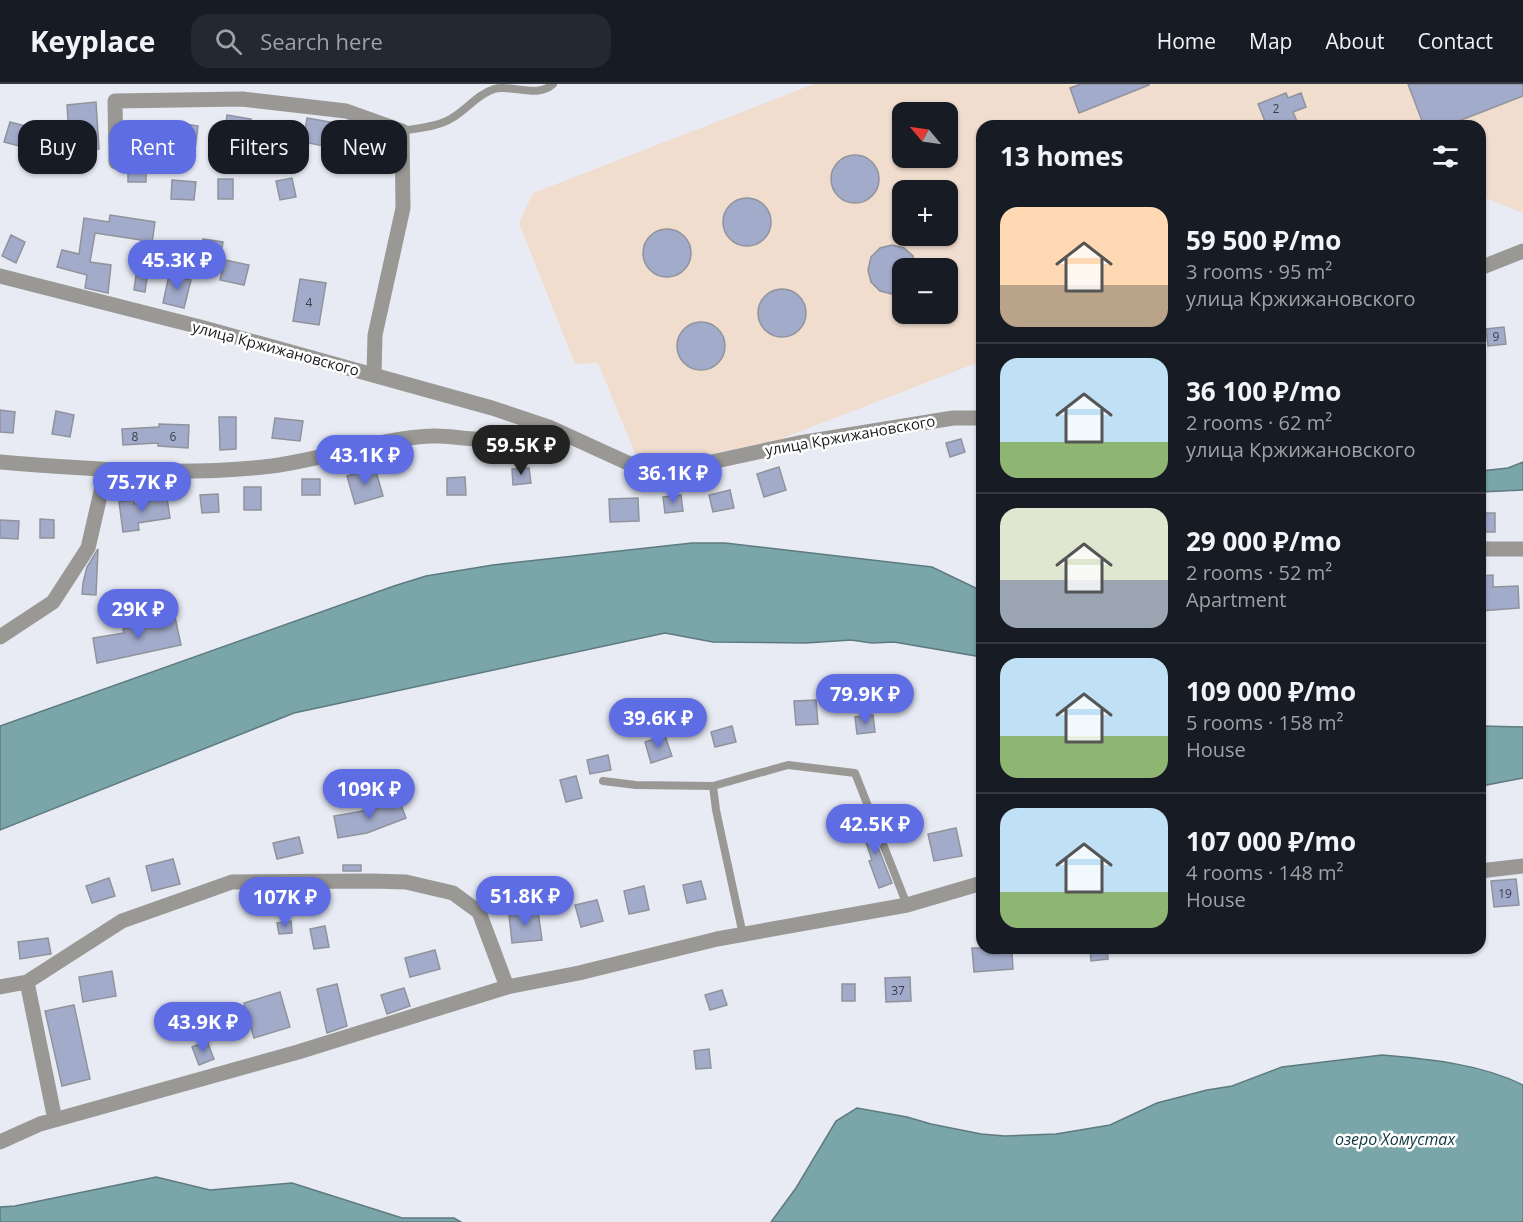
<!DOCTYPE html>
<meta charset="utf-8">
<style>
:root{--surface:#171b24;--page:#242831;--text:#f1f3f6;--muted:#9ea1a6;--line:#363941;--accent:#5e6de4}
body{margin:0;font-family:"Open Sans",sans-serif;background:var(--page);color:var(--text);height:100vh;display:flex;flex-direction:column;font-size:22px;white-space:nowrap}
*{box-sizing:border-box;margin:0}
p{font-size:20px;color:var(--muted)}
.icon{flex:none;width:33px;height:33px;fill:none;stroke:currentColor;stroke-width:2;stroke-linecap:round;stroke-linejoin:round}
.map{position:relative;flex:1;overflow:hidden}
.side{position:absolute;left:976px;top:36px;width:510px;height:834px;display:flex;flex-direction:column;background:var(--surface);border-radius:18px;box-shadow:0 2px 4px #0004}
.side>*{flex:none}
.guide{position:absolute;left:18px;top:36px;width:570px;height:54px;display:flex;gap:12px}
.needle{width:39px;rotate:299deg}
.buttons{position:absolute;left:892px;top:18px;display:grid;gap:12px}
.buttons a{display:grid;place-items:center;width:66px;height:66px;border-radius:12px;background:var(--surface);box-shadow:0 2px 4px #0004;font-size:30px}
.price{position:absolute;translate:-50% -51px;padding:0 14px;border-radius:21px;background:var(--accent);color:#fff;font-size:20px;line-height:39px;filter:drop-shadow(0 2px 3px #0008)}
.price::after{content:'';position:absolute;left:50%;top:36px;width:18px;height:14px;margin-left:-9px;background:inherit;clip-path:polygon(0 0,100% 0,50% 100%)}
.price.active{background:#222;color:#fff}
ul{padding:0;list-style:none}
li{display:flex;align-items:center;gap:18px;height:150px;padding:0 24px}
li+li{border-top:2px solid var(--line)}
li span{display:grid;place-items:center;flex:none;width:168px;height:120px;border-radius:18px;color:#555}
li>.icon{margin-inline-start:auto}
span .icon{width:72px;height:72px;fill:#fffc;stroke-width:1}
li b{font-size:26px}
h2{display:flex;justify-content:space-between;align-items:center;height:72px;padding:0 24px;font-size:26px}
.chip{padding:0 21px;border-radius:18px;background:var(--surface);box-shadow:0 2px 4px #0004;font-size:21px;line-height:54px}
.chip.active{background:var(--accent);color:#fff}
header{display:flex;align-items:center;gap:36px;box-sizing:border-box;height:84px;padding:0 30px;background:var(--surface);border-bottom:2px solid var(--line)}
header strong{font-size:28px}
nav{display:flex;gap:33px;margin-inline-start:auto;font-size:21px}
.search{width:420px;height:54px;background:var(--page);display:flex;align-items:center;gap:15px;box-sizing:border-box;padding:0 21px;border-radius:18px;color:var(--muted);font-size:22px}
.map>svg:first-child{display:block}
.industrial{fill:#f1ddce;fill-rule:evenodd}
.water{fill:#7aa5a9;stroke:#5d7b7f;stroke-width:1.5}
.building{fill:#a2abca;stroke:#90939c;stroke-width:1.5}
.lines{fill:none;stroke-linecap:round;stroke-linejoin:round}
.lane{stroke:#999894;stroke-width:8}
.street{stroke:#999894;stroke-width:15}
.labels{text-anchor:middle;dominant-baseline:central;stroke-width:5;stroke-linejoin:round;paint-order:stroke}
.number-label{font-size:12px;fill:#3b3e48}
.street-label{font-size:15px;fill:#191a1d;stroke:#fff}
.water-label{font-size:16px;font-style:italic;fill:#0b373a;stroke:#fff}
</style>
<header>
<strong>Keyplace</strong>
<div class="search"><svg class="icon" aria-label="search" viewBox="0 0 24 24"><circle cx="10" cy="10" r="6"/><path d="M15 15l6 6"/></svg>Search here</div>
<nav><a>Home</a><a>Map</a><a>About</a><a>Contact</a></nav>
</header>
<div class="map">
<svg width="1523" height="1138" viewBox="0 0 1523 1138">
<rect width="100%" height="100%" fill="#e8ebf4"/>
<!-- industrial -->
<path class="industrial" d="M 814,0 L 1523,0 L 1523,129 L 1481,112 L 1480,42 L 982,42 L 982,277 L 778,356 L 667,379 L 637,374 L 598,279 L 575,280 L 519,139 L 533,109 ZM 903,28 L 948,28 L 948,74 L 903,74 ZM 903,106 L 948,106 L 948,152 L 903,152 ZM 903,184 L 948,184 L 948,230 L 903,230 Z"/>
<!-- water -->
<path class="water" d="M 1523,378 L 1523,406 L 1481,408 L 1481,387 L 1508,384 Z
M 692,459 L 725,459 L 932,483 L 982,507 L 982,573 L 894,558 L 872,559 L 851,556 L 806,559 L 713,558 L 665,549 L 294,629 L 0,746 L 0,642 L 394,502 L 426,492 L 493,481 Z
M 1481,642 L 1523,643 L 1523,694 L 1481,702 Z
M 1382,971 C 1429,975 1481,980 1523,1001 L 1523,1138 L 771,1138 L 796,1104 L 836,1037 L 857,1024 L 907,1033 L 931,1040 L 981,1050 L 1005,1052 L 1056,1050 L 1110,1041 L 1157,1019 L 1207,1006 L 1232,1002 L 1282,983 Z
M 156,1093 L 210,1106 L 292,1099 L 402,1134 L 454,1134 L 461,1138 L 0,1138 L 0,1123 L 15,1122 Z"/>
<!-- building -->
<path class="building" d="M 1081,0 L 1149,0 L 1149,1 L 1079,29 L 1070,4 Z
M 1408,0 L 1523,0 L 1523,12 L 1446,42 L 1424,42 Z
M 1286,9 L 1288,14 L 1301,9 L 1306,23 L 1293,28 L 1299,42 L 1267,42 L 1258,20 Z
M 96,18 L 99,65 L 70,67 L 67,21 Z
M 227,31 L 251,35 L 248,57 L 224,53 Z
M 307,34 L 364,44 L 385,51 L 382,73 L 303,58 Z
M 10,38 L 33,44 L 27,64 L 4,58 Z
M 180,39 L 198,42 L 195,66 L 176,64 Z
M831 95a24 24 0 1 1 48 0a24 24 0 1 1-48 0Z
M 146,80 L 146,98 L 128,98 L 128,81 Z
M 292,94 L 296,113 L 280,116 L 276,97 Z
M 218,95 L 233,95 L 233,115 L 218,115 Z
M 172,96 L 196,98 L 194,116 L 171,115 Z
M723 138a24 24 0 1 1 48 0a24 24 0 1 1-48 0Z
M 110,131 L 155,138 L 145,208 L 134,206 L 141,156 L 95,149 L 90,178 L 111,181 L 108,209 L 85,204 L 87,191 L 57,183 L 62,166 L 79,170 L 84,134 L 109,138 Z
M643 169a24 24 0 1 1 48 0a24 24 0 1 1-48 0Z
M 11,151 L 25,158 L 16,179 L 2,172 Z
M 203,155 L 223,158 L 220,176 L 200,173 Z
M 892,161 L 904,164 L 913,172 L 916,184 L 903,184 L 903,207 L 892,210 L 880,207 L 871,198 L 868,186 L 871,173 L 880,164 Z
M 225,176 L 249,181 L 244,201 L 220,196 Z
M 169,191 L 191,196 L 184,224 L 163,219 Z
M 300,195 L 326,199 L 319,241 L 293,237 Z
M758 229a24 24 0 1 1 48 0a24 24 0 1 1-48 0Z
M677 262a24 24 0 1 1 48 0a24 24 0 1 1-48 0Z
M 1504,243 L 1506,260 L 1488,262 L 1486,245 Z
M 0,326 L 15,328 L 13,349 L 0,348 Z
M 56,327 L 74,331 L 70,353 L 52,350 Z
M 219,333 L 236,333 L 236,365 L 220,366 Z
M 275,334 L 303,337 L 300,357 L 272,354 Z
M 159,340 L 189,341 L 188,364 L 158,362 L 158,359 L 123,361 L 122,345 L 159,343 Z
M 961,355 L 965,368 L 950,373 L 946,359 Z
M 779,383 L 786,406 L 764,413 L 757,390 Z
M 375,384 L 383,412 L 355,420 L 347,392 Z
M 529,384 L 531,399 L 513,401 L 512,385 Z
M 465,393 L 466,411 L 447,411 L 447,394 Z
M 302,395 L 320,395 L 320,411 L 302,411 Z
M 244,403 L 261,403 L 261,426 L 244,426 Z
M 730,406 L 734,424 L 713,428 L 709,411 Z
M 218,410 L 219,428 L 202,429 L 200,411 Z
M 681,411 L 683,427 L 665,429 L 663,413 Z
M 167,414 L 170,434 L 138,439 L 139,446 L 123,448 L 119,418 L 134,416 L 134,420 Z
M 638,414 L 639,437 L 610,438 L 609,415 Z
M 1480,429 L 1495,429 L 1495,448 L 1480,448 Z
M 40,435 L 54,436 L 54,454 L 40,454 Z
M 0,436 L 19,437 L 18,455 L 0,454 Z
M 98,465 L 96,511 L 82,510 L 83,499 L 87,483 Z
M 1493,491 L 1493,503 L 1518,502 L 1519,524 L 1480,527 L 1480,492 Z
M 175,533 L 181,561 L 97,579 L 93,554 L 124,549 L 123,545 Z
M 816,616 L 818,640 L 796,641 L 794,617 Z
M 873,631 L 875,648 L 857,650 L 855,633 Z
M 732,642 L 736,658 L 715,663 L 711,648 Z
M 665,652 L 672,672 L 651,679 L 645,658 Z
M 608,671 L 611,686 L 590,690 L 587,676 Z
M 576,692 L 582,714 L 566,718 L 560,696 Z
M 399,716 L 406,734 L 367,749 L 338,754 L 334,732 L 374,725 Z
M 866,733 L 892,799 L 879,804 L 869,777 L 872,776 L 858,735 Z
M 956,744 L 962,772 L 934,777 L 928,750 Z
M 299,753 L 303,769 L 277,775 L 273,759 Z
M 173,775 L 180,800 L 152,807 L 146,782 Z
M 343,781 L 361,781 L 361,787 L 343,787 Z
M 109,794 L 115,812 L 92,819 L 86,802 Z
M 1516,795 L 1519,821 L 1494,823 L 1491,797 Z
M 701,797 L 706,815 L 687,819 L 683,801 Z
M 644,802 L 649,826 L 629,830 L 624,807 Z
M 597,816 L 603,837 L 581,843 L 575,821 Z
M 538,827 L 542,856 L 512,859 L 509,831 Z
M 291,837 L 292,849 L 279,850 L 277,839 Z
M 325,842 L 329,863 L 314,865 L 310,845 Z
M 48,854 L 51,870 L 20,875 L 18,858 Z
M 972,864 L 988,864 L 989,870 L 1012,869 L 1013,885 L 974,888 Z
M 1090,864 L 1107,864 L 1108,875 L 1091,877 Z
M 435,866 L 440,885 L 410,893 L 405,874 Z
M 112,887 L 116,912 L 83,918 L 79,893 Z
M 910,893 L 911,917 L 886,918 L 885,894 Z
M 337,900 L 347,942 L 327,949 L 317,905 Z
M 842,900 L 855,900 L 855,917 L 842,917 Z
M 404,904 L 410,922 L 387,930 L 381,911 Z
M 722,906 L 727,921 L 710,926 L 705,911 Z
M 280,908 L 290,943 L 254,954 L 244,919 Z
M 74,921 L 90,995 L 62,1002 L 45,927 Z
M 207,957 L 214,975 L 199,981 L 192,963 Z
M 709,965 L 711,984 L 696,985 L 694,967 Z"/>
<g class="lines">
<!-- lane -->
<path class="lane" d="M 402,47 C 418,44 438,43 452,34 C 468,25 476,11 494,5 C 512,0 538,15 553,0
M 603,697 L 636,701 L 713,702 L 788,681 L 855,689 L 907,821
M 713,702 L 716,726 L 743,851"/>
<!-- street -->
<path class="street" d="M 116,78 L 115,17 L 242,15 L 346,27 L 402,47 L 403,124 L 375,251 L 374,290
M 1480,184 L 1523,167
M 0,192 L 204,244 L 492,324 L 549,343 L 641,385 L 656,389 L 670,387 L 799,359 L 953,334 L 982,334
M 0,378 C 87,385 176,392 263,383 C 319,378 376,354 432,352 C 447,351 462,355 478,355 C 501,355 526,348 549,343
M 1480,465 L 1523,465
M 0,553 L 53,518 L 88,464 L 106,386
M 1480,787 L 1523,782
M 27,898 L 55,1036
M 0,903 L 27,898 L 122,837 L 232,798 L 372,797 L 406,798 L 453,809 L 479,828 L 507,903
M 0,1058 L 40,1040 L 298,968 L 507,903 L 579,889 L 717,855 L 907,821 L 982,799"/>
</g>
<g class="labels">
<!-- number labels -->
<g class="number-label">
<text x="1276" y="24">2</text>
<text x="309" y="218">4</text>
<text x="1496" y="252">9</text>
<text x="135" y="352">8</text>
<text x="173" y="352">6</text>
<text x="1505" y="809">19</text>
<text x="898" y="906">37</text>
</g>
<!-- street labels -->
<g class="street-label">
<text transform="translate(276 264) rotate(15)">улица Кржижановского</text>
<text transform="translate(850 351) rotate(-10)">улица Кржижановского</text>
</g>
<!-- water labels -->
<g class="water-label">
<text x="1395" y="1055">озеро Хомустах</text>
</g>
</g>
</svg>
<div class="buttons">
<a><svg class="needle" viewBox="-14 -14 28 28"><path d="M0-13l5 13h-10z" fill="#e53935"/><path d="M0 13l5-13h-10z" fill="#9ea1a6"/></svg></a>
<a>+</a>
<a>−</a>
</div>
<b class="price" style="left:177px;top:207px">45.3K ₽</b>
<b class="price active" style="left:521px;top:392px">59.5K ₽</b>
<b class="price" style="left:365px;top:402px">43.1K ₽</b>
<b class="price" style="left:673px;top:420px">36.1K ₽</b>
<b class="price" style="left:142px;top:429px">75.7K ₽</b>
<b class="price" style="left:138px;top:556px">29K ₽</b>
<b class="price" style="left:865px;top:641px">79.9K ₽</b>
<b class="price" style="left:658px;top:665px">39.6K ₽</b>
<b class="price" style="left:369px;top:736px">109K ₽</b>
<b class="price" style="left:875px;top:771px">42.5K ₽</b>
<b class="price" style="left:525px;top:843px">51.8K ₽</b>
<b class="price" style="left:285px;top:844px">107K ₽</b>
<b class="price" style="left:203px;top:969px">43.9K ₽</b>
<div class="guide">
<a class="chip">Buy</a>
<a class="chip active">Rent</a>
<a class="chip">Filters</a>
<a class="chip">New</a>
</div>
<section class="side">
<h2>13 homes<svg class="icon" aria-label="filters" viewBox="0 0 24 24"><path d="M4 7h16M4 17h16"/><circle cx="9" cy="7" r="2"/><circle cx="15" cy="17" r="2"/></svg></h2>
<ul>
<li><span style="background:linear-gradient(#ffd9b3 65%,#b9a48a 0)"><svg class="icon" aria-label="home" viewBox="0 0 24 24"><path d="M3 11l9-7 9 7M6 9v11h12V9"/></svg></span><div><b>59 500 ₽/mo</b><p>3 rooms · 95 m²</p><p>улица Кржижановского</p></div></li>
<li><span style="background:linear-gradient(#bfe0f5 70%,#8fb573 0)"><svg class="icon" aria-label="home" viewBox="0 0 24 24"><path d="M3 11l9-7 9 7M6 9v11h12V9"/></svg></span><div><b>36 100 ₽/mo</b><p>2 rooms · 62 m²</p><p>улица Кржижановского</p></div></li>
<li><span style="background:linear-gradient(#dfe7d0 60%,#9aa5b1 0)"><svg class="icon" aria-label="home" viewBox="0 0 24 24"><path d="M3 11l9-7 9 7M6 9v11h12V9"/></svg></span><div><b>29 000 ₽/mo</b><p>2 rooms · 52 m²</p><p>Apartment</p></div></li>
<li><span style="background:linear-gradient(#bfe0f5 65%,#8fb573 0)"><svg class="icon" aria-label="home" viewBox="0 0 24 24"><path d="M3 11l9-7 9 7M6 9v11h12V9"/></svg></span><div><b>109 000 ₽/mo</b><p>5 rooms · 158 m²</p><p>House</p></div></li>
<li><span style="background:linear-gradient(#bfe0f5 70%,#8fb573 0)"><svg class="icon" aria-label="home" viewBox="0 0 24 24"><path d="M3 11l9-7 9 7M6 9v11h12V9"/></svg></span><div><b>107 000 ₽/mo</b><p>4 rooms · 148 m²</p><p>House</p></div></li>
</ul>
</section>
</div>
